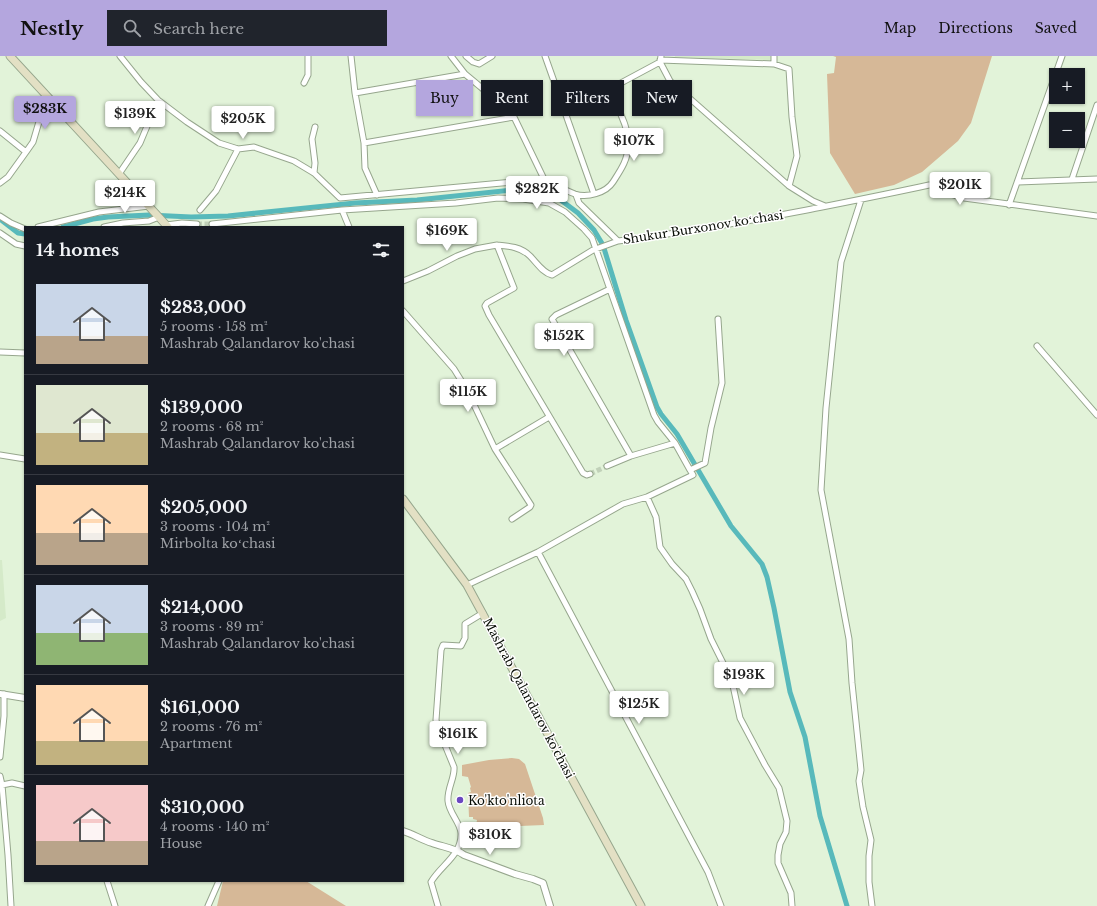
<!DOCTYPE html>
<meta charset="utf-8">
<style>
:root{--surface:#171b24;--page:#20242c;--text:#f1f3f6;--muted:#9ea1a6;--line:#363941;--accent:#b4a6de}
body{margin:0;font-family:"Libre Baskerville",serif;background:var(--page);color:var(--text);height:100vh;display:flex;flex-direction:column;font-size:15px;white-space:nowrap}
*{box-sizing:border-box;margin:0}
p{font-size:13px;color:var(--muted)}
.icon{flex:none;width:22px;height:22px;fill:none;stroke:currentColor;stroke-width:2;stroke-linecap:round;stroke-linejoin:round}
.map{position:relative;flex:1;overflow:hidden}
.drawer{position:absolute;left:24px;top:170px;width:380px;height:656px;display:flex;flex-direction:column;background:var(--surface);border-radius:0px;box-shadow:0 1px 3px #0004}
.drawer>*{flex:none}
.banner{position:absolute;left:416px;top:24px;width:380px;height:36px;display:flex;gap:8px}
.fabs{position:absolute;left:1049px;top:12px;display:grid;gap:8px}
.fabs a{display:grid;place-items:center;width:36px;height:36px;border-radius:0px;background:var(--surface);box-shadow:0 1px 3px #0004;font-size:20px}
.price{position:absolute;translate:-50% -34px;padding:0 9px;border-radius:4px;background:#fff;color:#222;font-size:13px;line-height:26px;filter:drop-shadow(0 1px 2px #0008)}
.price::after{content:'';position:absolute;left:50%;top:24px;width:12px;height:9px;margin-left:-6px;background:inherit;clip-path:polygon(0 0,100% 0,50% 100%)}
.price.selected{background:var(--accent);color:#111}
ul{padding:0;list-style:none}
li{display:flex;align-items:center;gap:12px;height:100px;padding:0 12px}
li+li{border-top:1px solid var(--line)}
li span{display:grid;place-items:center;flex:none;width:112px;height:80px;border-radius:0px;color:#555}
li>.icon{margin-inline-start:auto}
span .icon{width:48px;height:48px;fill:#fffc;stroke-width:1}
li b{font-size:17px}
h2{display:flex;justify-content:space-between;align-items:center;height:48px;padding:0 12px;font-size:17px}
.tag{padding:0 14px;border-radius:0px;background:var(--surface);box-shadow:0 1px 3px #0004;font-size:14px;line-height:36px}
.tag.selected{background:var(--accent);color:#111}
header{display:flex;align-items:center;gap:24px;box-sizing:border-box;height:56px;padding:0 20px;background:var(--accent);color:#111}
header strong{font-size:19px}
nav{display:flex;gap:22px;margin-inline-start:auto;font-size:14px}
.search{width:280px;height:36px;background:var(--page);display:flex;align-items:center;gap:10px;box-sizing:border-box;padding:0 14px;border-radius:0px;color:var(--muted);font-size:15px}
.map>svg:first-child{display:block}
.built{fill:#d5eac9}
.green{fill:#d6b897}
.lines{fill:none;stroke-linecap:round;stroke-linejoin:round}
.canal{stroke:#58b9bb;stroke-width:5}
.minor-tunnel{stroke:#c1d1b9;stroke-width:5;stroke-dasharray:5 2.5;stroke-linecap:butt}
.minor-casing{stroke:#96a68d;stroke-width:7}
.tertiary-casing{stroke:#96a68d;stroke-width:8}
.secondary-casing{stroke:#96a68d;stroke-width:9}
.minor{stroke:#fff;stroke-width:5}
.tertiary{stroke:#fff;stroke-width:6}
.secondary{stroke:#e3e0c4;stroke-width:7}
.poi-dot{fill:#6a48c0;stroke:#fff;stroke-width:1.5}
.labels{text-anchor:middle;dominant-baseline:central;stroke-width:3;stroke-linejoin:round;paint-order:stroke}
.street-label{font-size:12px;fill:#090e06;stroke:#fff}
.poi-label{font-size:12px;fill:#090e06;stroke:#fff;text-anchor:start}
</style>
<header>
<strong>Nestly</strong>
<div class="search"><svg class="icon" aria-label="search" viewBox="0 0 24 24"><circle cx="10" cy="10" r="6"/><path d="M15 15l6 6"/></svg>Search here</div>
<nav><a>Map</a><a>Directions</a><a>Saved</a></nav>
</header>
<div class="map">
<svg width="1097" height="850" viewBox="0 0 1097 850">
<rect width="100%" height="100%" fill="#e2f3d9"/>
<!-- built -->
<path class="built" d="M 675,0 L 772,0 L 772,4 L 675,1 Z
M 0,504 L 2,504 L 6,562 L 0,565 Z"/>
<!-- green -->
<path class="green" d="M 833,0 L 992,0 L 971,67 L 958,85 L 922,116 L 894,129 L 855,138 L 830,97 L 827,18 L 834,17 L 836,1 Z
M 512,702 L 519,703 L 525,708 L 543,762 L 544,769 L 494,771 L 476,769 L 477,764 L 473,763 L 473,761 L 469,761 L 468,737 L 471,736 L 470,732 L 471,731 L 468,721 L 462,720 L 462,709 L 489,704 Z
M 223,825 L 306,825 L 346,850 L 217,850 Z"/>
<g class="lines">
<!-- canal -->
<path class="canal" d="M 0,163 L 18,177 L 25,178
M 63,171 L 93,163 L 108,161 L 149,159 L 191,161 L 228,160 L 355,147 L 417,144 L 512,134 L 533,136 L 558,142 L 578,157 L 594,174 L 603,189 L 626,264 L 657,351 L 661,358 L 677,378 L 731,470 L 762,508 L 767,521 L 774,552 L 790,636 L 805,681 L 820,760 L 847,850"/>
<!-- minor-tunnel -->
<path class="minor-tunnel" d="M 197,168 L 212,168
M 590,418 L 607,410"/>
<!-- minor casing -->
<g class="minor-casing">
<path id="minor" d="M 120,0 L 141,26 L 158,44 L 187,66 L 219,87 L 238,93 L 254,91 L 294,105 L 314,117 L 340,142 L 544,123
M 351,0 L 355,37 L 364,87 L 365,112 L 377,139
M 451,0 L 465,18 L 506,52 L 514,61 L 544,123
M 466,0 L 473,6 L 479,8 L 492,0
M 545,0 L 594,138
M 661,0 L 660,6 L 670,25 L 789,130 L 813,145 L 825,150
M 660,4 L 774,8 L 774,0
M 774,8 L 789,13 L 792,61 L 797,100 L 789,130
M 304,27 L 308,19 L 308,0
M 355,37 L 465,18
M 0,75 L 26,96 L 8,121 L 0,127
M 364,87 L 514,61
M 26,96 L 33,86 L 41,59 L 51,44
M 314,117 L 315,107 L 312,83 L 315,71
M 119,118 L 140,87 L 158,44
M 544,123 C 554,128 564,134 575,138 C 587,142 606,137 613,126 C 620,115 628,104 628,90 C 628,83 627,75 625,69 C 621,57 610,39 619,28 L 660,6
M 1072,123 L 1097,49
M 1018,126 L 1097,123
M 576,139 L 579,147 L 618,185 C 681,177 744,166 807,154 C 847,146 888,138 929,129 L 932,129 L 950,138 L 964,142 L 1097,160
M 861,144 L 841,206 L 826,352 L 821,434 L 849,583 L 852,627 L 861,714 L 859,725 L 863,751 L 871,784 L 869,800 L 869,826 L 872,850
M 1009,149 L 1062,0
M 200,154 L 216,135 L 238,93
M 342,154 L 349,171
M 0,160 L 11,167 L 25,173
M 212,168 L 342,154 L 456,147 L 498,142 L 523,143 L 549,147 L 565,156 L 584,173 L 592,182 L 654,359 L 658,366 L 675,387 L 690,414 L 705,407 L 711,372 L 722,327 L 718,263
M 166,169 L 182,167 L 197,168
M 38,171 L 99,156 L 149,150
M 104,171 L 123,167 L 149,165 L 159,161
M 0,177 L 16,188 L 25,190
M 403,225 L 428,215 L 457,200 L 475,193 L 497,189
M 610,233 L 556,259 L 552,263 L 631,400
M 403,255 L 454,313 L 467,334 L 495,393 L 531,449 L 530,451 L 512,463
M 1037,290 L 1097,359
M 0,296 L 25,297
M 495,393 L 549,361
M 0,399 L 25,403
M 607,410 L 631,400 L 675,387
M 590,418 L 587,419 L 583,417 L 489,259 L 485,250 L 487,247 L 514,232 L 497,189 C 509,190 521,191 530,200 C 537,207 543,217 552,219 L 593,194 L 618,185
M 647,441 L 656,461 L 660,491 L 672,508 L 686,523 L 692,535 L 700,553 L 711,583 L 732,625 L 740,662 L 765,709 L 779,732 L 787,765 L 786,776 L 780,788 L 778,799 L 778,807 L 791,837 L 792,850
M 538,496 L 708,816 L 721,850
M 467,529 L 538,496 L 623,448 L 647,441 L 693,419 L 690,414
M 0,701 L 4,660 L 4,638
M 0,720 L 2,729 L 12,727 L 25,730
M 2,729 L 8,799 L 11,850
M 107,825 L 115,850
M 208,850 L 219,825
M 438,850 L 431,826 C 441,809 462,799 461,777 C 460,766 449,757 448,745 C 447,732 455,722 454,711 L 438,672 L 436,664 L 441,594 L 443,589 L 461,590 L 465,582 L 465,568 L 483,557"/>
</g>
<!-- tertiary casing -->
<g class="tertiary-casing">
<path id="tertiary" d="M 0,638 L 25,642
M 403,775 C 413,778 422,784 432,787 C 443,791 455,792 464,799 L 515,818 L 533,823 L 543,827 L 550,850"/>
</g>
<!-- secondary casing -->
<g class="secondary-casing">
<path id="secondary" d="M 10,0 L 168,171
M 403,443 L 467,529 L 641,850"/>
</g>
<!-- minor -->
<use href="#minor" class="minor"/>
<!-- tertiary -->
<use href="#tertiary" class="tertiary"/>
<!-- secondary -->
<use href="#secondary" class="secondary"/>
</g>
<!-- markers -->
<circle class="poi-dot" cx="460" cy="744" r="4"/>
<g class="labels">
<!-- street labels -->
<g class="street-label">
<text transform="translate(703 171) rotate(-9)">Shukur Burxonov koʻchasi</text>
<text transform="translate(529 642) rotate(62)">Mashrab Qalandarov ko'chasi</text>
</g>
<!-- poi labels -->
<g class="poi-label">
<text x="468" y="744">Ko'kto'nliota</text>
</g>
</g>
</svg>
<div class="fabs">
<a>+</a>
<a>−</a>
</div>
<b class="price selected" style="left:45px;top:74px">$283K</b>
<b class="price" style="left:135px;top:79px">$139K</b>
<b class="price" style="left:243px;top:84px">$205K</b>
<b class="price" style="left:634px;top:106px">$107K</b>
<b class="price" style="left:960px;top:150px">$201K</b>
<b class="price" style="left:537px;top:154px">$282K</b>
<b class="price" style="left:125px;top:158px">$214K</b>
<b class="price" style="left:447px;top:196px">$169K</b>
<b class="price" style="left:564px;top:301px">$152K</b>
<b class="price" style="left:468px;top:357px">$115K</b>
<b class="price" style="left:744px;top:640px">$193K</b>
<b class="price" style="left:639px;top:669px">$125K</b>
<b class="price" style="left:458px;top:699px">$161K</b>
<b class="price" style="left:490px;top:800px">$310K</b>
<div class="banner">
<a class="tag selected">Buy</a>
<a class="tag">Rent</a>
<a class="tag">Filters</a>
<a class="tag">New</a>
</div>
<section class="drawer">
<h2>14 homes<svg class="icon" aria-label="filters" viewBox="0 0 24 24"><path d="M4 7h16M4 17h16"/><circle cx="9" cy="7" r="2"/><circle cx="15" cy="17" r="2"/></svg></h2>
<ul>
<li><span style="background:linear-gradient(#c9d6e8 65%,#b9a48a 0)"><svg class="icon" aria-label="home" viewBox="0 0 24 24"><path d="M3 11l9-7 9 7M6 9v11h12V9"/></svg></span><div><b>$283,000</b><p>5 rooms · 158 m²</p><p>Mashrab Qalandarov ko'chasi</p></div></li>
<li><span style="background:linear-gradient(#dfe7d0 60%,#c2b280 0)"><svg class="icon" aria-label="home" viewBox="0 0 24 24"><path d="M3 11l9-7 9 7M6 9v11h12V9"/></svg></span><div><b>$139,000</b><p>2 rooms · 68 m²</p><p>Mashrab Qalandarov ko'chasi</p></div></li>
<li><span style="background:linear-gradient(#ffd9b3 60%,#b9a48a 0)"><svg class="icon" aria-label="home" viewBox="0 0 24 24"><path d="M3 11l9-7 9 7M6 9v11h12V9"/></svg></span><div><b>$205,000</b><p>3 rooms · 104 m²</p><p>Mirbolta koʻchasi</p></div></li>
<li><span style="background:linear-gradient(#c9d6e8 60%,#8fb573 0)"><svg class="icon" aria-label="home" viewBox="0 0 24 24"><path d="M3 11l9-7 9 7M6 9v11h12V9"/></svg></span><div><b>$214,000</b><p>3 rooms · 89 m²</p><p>Mashrab Qalandarov ko'chasi</p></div></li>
<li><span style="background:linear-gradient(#ffd9b3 70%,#c2b280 0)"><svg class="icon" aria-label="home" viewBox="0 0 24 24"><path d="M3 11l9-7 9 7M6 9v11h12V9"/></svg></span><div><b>$161,000</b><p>2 rooms · 76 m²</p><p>Apartment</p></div></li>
<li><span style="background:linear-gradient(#f6c9c9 70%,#b9a48a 0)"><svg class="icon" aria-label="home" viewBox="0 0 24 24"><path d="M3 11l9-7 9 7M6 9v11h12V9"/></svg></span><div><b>$310,000</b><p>4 rooms · 140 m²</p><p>House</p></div></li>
</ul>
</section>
</div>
